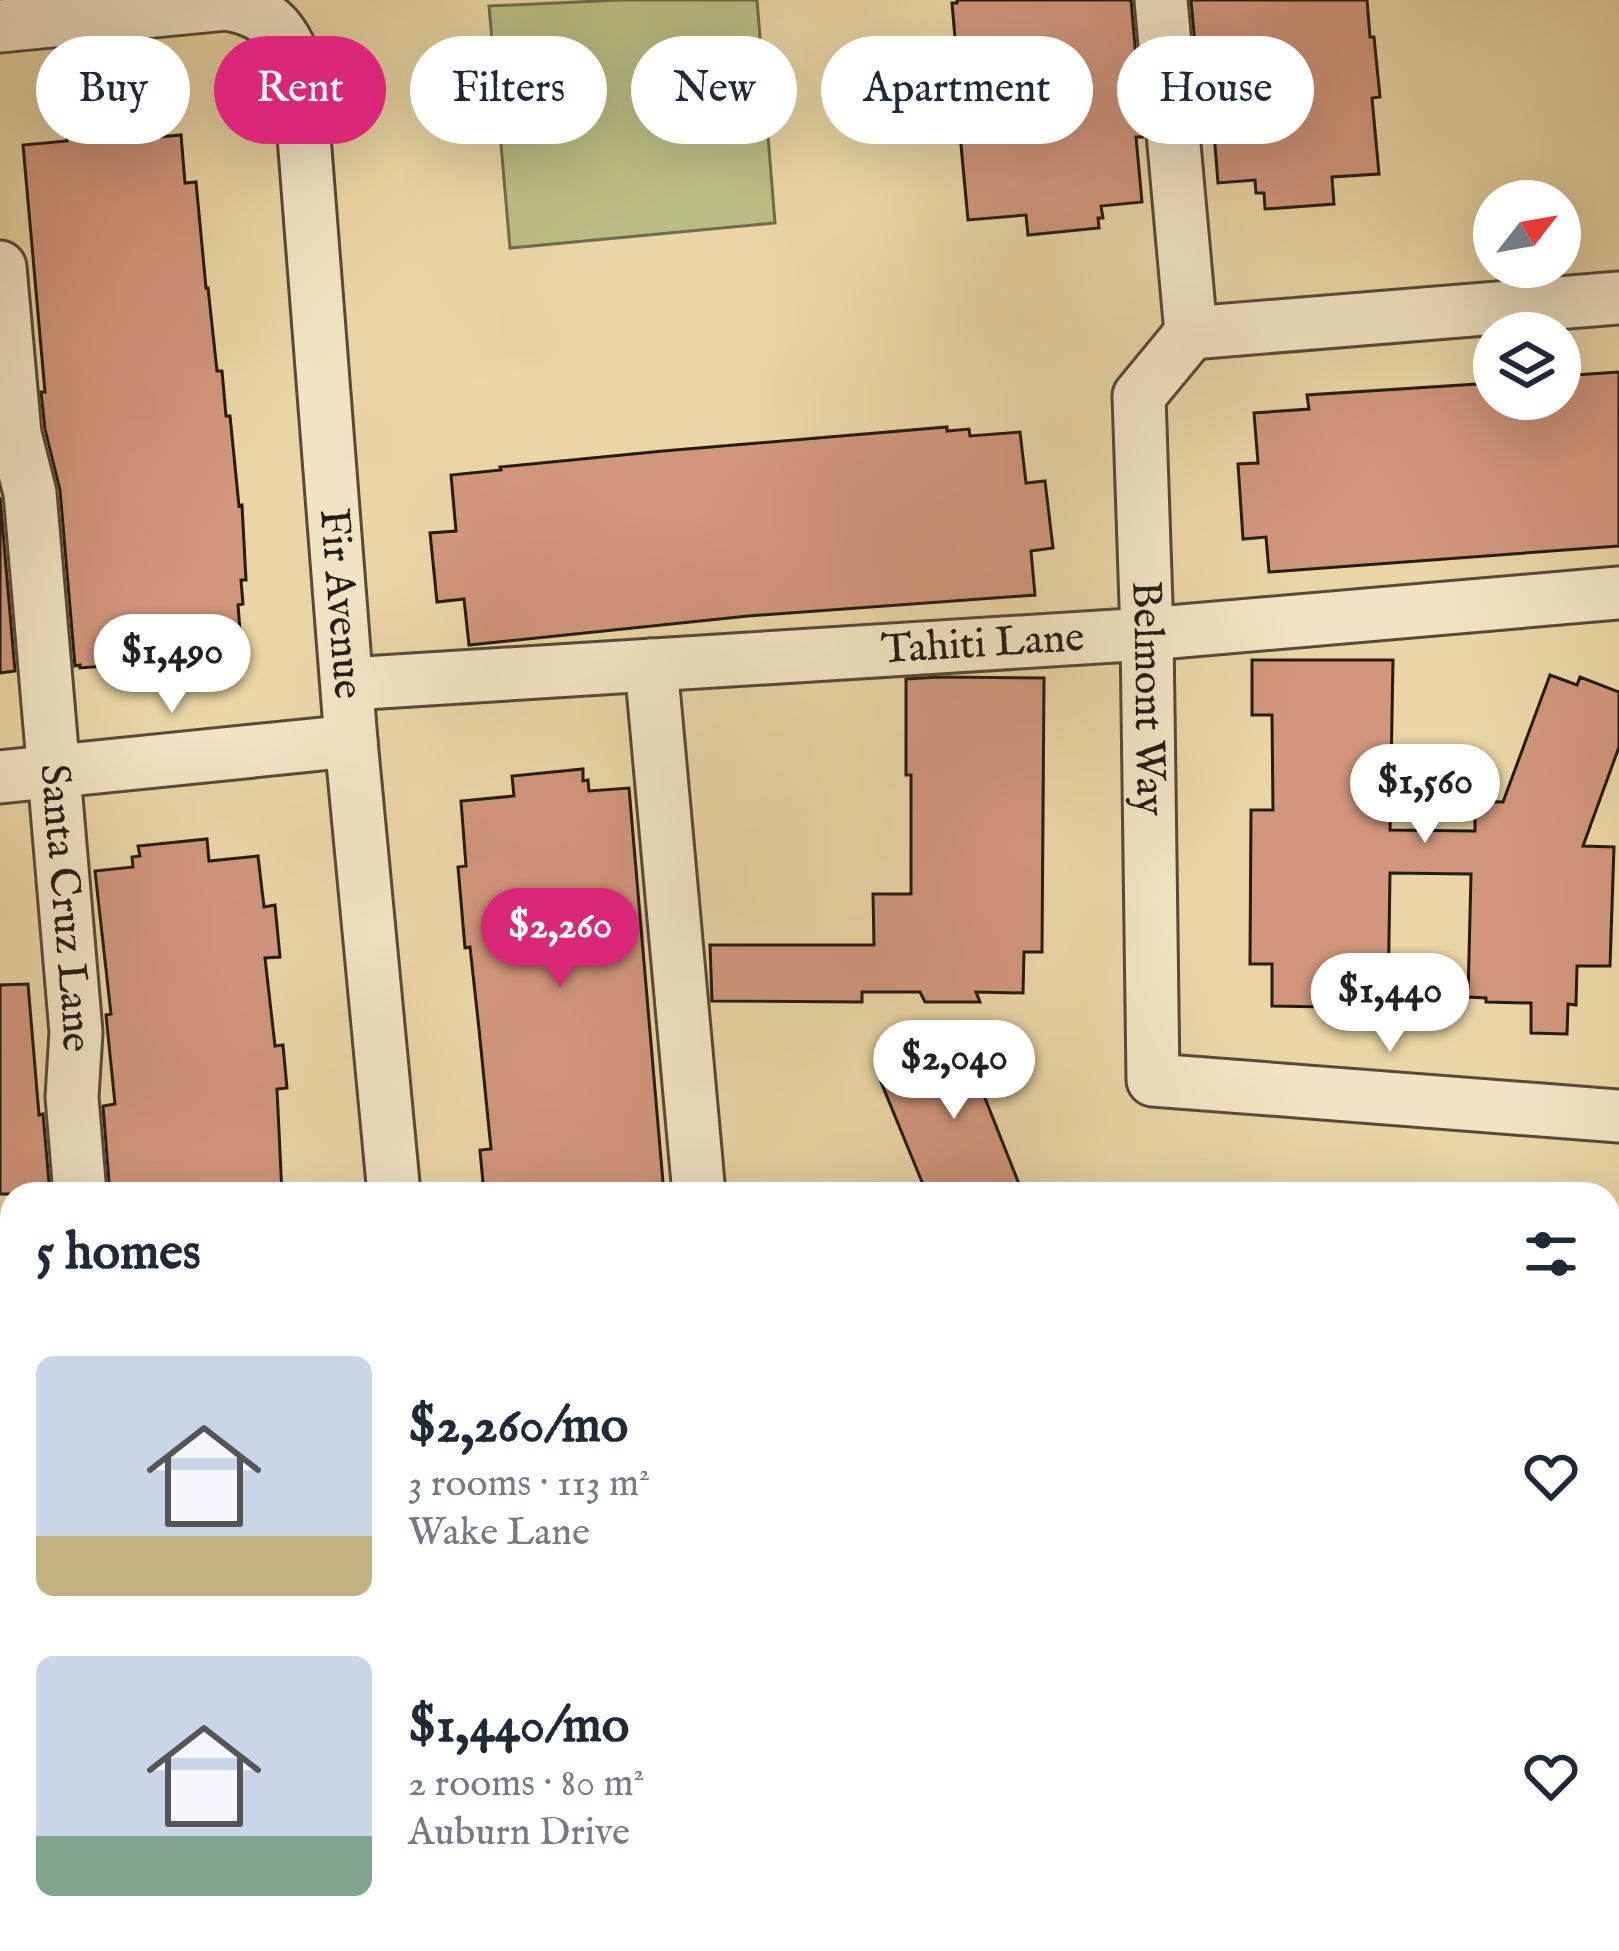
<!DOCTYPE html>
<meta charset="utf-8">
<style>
:root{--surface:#fff;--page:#f2f2f3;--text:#1f2937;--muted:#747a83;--accent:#db2777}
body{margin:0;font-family:"IM FELL English",serif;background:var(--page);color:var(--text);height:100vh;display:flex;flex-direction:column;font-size:45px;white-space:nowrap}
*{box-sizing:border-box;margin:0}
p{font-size:39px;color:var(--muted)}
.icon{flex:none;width:66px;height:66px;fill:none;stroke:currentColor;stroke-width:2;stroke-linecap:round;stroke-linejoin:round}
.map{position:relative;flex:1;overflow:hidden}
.drawer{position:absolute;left:0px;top:1182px;width:1620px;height:771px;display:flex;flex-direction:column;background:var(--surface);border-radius:36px 36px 0 0;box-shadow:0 12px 48px #0002}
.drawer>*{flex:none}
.banner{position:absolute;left:36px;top:36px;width:1548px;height:108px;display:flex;gap:24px}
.needle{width:78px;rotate:59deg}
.controls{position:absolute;left:1473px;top:180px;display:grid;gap:24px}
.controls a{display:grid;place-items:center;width:108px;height:108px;border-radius:50%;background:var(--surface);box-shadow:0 12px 48px #0002;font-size:60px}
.price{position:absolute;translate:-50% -102px;padding:0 27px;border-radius:42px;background:#fff;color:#222;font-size:39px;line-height:78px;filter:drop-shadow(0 3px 6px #0008)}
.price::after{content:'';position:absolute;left:50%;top:72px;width:36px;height:27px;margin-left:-18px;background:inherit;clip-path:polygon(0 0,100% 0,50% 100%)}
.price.selected{background:var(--accent);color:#fff}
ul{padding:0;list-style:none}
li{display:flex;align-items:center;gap:36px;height:300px;padding:0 36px}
li span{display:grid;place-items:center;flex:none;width:336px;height:240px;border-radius:18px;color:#555}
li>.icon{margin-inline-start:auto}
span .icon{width:144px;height:144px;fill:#fffc;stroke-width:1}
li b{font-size:51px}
h2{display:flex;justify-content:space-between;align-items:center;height:144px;padding:0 36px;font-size:51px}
.tag{padding:0 42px;border-radius:54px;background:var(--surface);box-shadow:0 12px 48px #0002;font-size:42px;line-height:108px}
.tag.selected{background:var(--accent);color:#fff}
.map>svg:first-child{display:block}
.green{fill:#babd83;stroke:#706c4c;stroke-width:3}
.building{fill:#d1967b;stroke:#251c14;stroke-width:3}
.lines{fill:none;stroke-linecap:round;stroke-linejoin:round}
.minor-casing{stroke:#564a38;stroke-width:57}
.minor{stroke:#f1e4c4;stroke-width:51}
.labels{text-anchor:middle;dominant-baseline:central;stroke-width:9;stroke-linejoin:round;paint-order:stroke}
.street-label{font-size:42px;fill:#251c14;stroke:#f1e4c4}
</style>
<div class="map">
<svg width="1619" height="1951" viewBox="0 0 1619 1951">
<rect width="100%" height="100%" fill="#e9d6a4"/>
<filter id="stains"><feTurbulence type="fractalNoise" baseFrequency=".00167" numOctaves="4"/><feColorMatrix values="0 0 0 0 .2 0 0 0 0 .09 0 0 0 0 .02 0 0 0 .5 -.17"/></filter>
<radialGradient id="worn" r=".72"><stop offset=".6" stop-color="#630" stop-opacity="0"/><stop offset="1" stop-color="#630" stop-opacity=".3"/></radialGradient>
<!-- green -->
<path class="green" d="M 621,0 L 757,0 L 775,223 L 510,248 L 489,6 Z"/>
<!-- building -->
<path class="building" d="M 957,0 L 1131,0 L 1143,137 L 1136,137 L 1142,202 L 1101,206 L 1103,218 L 1098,218 L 1099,228 L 1028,235 L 1026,215 L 968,220 L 952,49 L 956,49 L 952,3 L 957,3 Z
M 1191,0 L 1367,0 L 1370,37 L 1374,37 L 1380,97 L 1372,98 L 1379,174 L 1332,177 L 1334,204 L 1265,209 L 1264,193 L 1256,193 L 1255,180 L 1218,183 L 1214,133 L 1203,134 Z
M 134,114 L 136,139 L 181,135 L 185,183 L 196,182 L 206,288 L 208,288 L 217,371 L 222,371 L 226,416 L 230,416 L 239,506 L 242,505 L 246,580 L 241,580 L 243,604 L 238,605 L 242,656 L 80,668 L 80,665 L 75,666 L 60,490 L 45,429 L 41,392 L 45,392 L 23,145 L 67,141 L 66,120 Z
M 1619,372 L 1619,546 L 1269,572 L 1266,537 L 1243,539 L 1238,464 L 1258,463 L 1254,413 L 1309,409 L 1307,395 L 1493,383 L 1494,381 L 1494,399 L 1560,399 L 1560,376 Z
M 947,427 L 947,431 L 969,429 L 970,436 L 1020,432 L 1026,483 L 1045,481 L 1053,548 L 1031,551 L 1035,595 L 748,616 L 469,645 L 464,599 L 437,602 L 430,533 L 456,531 L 451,475 L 501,470 L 500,467 L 663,451 Z
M 0,497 L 15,671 L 0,673 Z
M 1252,660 L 1393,660 L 1390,830 L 1475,831 L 1475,801 L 1503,802 L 1550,675 L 1577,685 L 1580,677 L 1619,692 L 1619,747 L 1583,846 L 1614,847 L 1610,966 L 1577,966 L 1576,1005 L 1568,1004 L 1567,1034 L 1531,1033 L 1531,1003 L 1486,1002 L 1486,998 L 1468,997 L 1471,874 L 1390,873 L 1388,1008 L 1272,1006 L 1272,964 L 1250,964 L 1251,810 L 1273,810 L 1272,715 L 1252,715 Z
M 939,677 L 1044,678 L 1042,952 L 1024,952 L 1023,993 L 976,992 L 980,1002 L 925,1002 L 920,992 L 862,992 L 862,1002 L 712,1001 L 710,945 L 874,945 L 873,894 L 911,894 L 911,775 L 906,775 L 906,679 Z
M 583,769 L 583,781 L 588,780 L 589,791 L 629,788 L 664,1194 L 484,1194 L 480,1150 L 491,1149 L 479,1029 L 470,947 L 465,948 L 458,867 L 466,866 L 461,801 L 514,796 L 512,776 Z
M 207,839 L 209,861 L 258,856 L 264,907 L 275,905 L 280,957 L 265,958 L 275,1046 L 283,1045 L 287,1088 L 277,1089 L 282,1194 L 110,1194 L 103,1106 L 115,1104 L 106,1015 L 111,1014 L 95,871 L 133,867 L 132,857 L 140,856 L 138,846 Z
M 28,984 L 39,1115 L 43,1114 L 50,1194 L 0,1194 L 0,985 Z
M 993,1036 L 1010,1076 L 981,1088 L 1023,1194 L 927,1194 L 881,1082 Z"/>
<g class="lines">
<!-- minor casing -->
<g class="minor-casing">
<g id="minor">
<path d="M 1161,0 L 1191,333"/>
<path id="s1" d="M 0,26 L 226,4 C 272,12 284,31 299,72 L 351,741 L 394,1194"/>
<path id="s2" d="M 0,267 L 15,434 L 30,493 L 76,1032 L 72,1097 L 80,1194"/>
<path id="s3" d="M 1191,333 L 1139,396 L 1147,634 L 1153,1080 L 1619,1116"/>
<path d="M 1191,333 L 1619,298"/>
<path d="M 651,665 L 699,1194"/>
<path id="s4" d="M 348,684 L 1147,634 L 1619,593"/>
<path d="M 0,777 L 351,741"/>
<path d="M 0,1686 L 12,1685"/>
<path d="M 1608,1690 L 1619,1691"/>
<path d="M 397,1941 L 397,1951"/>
<path d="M 987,1941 L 987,1951"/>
<path d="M 1538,1941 L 1539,1951"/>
</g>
</g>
<!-- minor -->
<use href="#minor" class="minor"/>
</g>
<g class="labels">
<!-- street labels -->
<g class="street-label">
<text stroke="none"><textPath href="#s1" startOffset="867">Fir Avenue</textPath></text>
<text stroke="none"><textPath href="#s4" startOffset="636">Tahiti Lane</textPath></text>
<text stroke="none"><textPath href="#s3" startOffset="384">Belmont Way</textPath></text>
<text stroke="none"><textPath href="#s2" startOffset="645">Santa Cruz Lane</textPath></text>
</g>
</g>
<rect width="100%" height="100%" filter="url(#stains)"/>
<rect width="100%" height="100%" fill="url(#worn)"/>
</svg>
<div class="controls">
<a><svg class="needle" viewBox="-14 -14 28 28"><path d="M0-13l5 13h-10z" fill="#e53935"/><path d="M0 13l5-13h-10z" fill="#747a83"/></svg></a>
<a><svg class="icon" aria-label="layers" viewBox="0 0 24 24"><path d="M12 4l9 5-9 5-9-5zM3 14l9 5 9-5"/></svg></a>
</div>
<b class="price" style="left:172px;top:716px">$1,490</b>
<b class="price" style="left:1425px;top:846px">$1,560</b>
<b class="price selected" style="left:560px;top:990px">$2,260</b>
<b class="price" style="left:1390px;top:1055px">$1,440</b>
<b class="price" style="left:954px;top:1122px">$2,040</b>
<div class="banner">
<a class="tag">Buy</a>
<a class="tag selected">Rent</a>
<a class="tag">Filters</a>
<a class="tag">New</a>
<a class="tag">Apartment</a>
<a class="tag">House</a>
</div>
<section class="drawer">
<h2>5 homes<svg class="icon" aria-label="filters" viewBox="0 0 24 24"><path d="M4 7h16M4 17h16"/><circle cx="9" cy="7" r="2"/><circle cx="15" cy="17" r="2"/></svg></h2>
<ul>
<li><span style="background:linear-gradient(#c9d6e8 75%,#c2b280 0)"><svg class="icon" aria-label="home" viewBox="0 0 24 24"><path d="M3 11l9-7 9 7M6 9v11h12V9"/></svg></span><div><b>$2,260/mo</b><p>3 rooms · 113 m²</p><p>Wake Lane</p></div><svg class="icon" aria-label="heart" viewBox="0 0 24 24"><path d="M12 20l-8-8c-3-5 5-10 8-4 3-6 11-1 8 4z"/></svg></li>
<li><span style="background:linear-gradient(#c9d6e8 75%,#7fa58c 0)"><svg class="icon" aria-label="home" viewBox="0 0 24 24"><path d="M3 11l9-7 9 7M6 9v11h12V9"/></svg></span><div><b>$1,440/mo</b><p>2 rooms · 80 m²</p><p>Auburn Drive</p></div><svg class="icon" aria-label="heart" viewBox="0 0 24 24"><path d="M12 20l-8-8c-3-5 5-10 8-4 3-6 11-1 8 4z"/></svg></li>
</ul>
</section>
</div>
